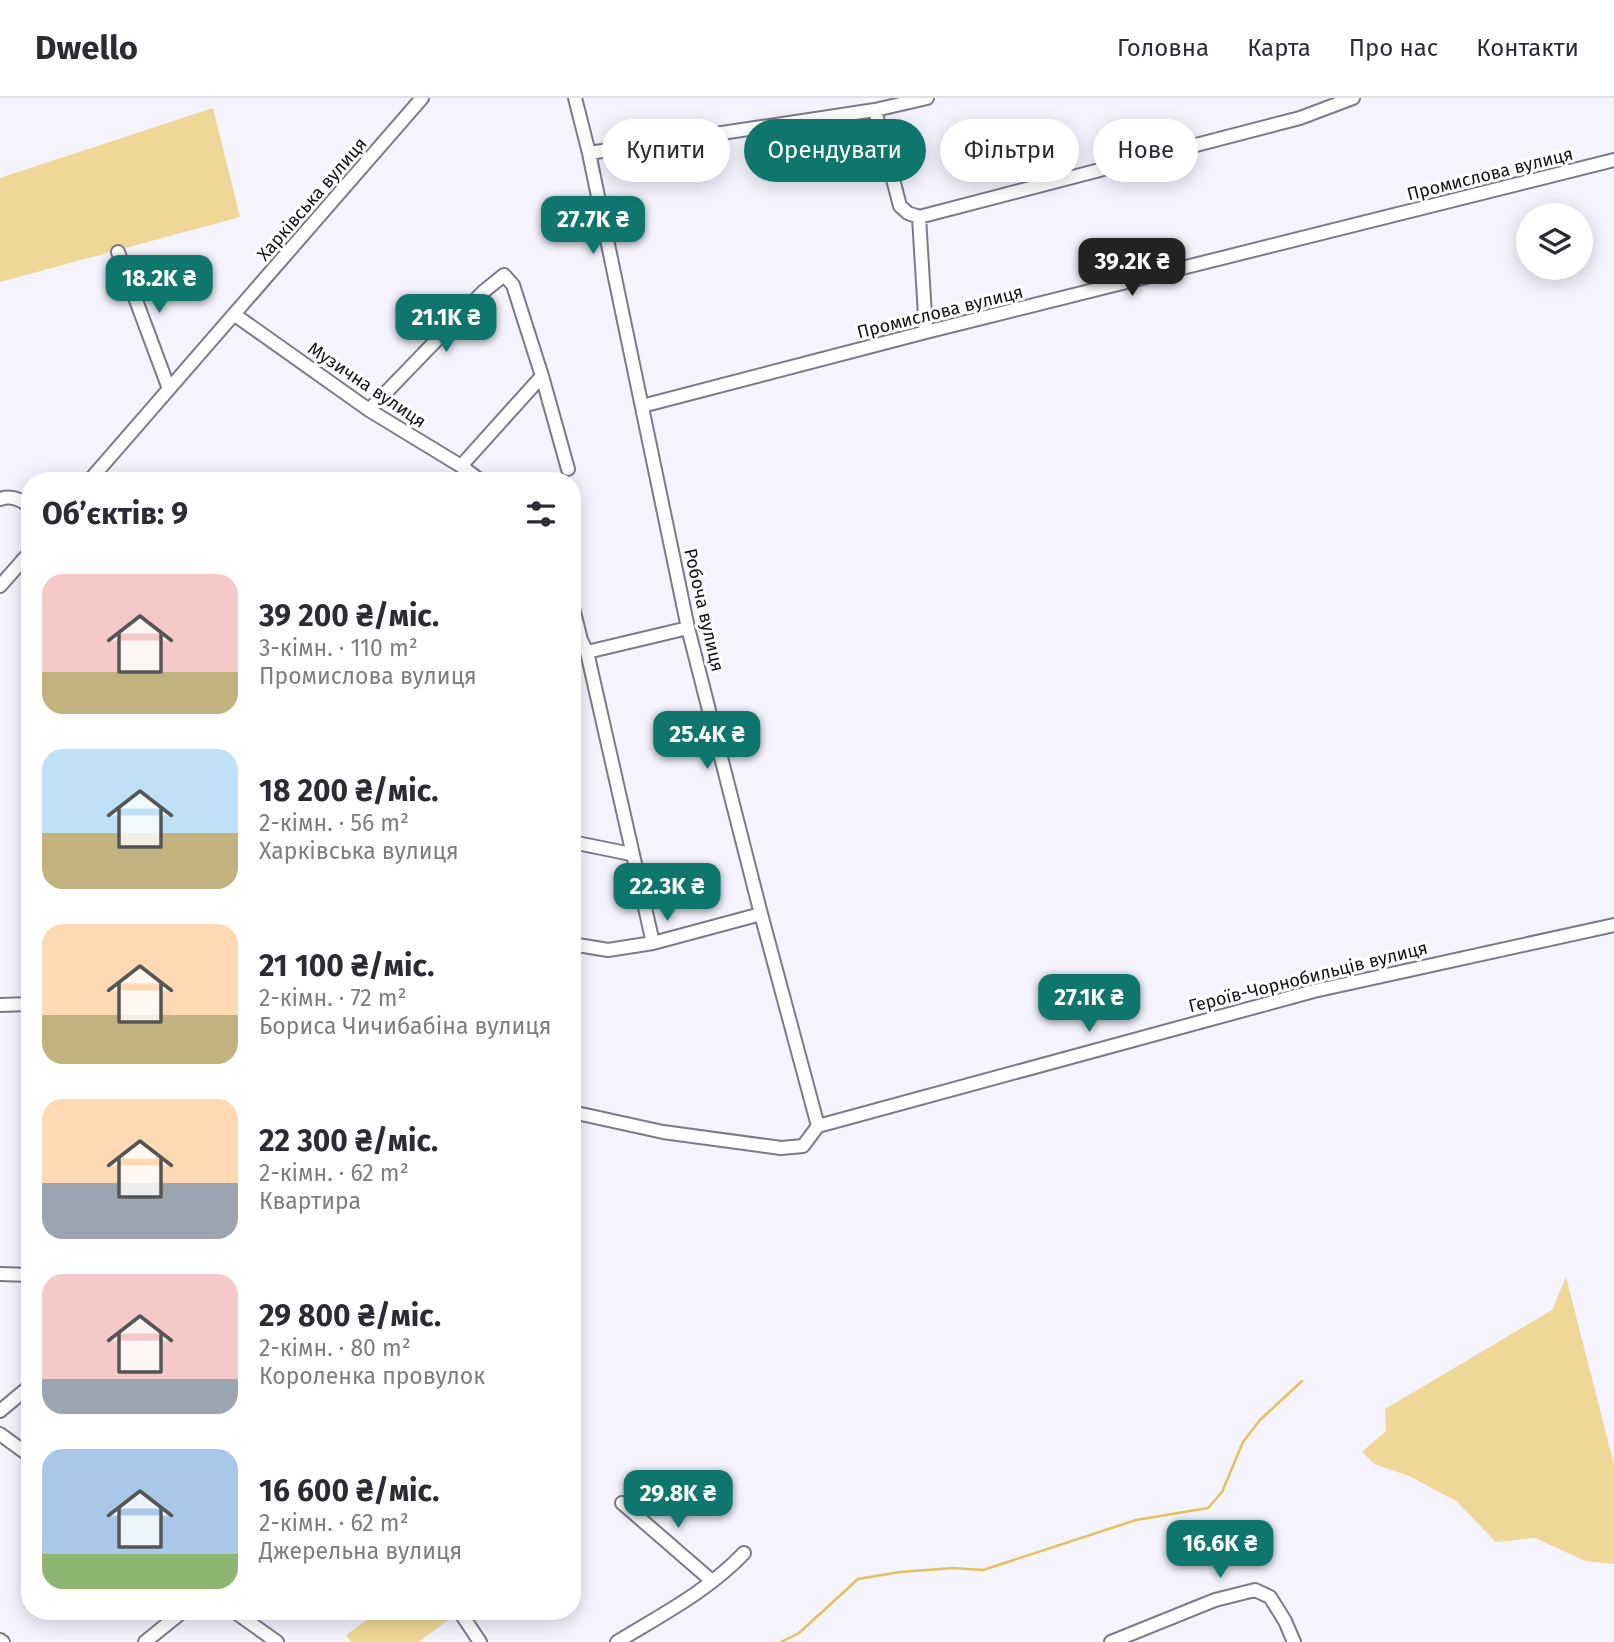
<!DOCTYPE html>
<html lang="uk">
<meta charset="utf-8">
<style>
:root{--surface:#fff;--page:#f7f7f7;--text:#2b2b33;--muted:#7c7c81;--line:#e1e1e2;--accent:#0f766e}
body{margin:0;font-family:"Fira Sans",sans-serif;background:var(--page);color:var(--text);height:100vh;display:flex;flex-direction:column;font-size:26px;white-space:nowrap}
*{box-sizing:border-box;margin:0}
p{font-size:23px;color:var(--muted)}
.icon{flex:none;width:38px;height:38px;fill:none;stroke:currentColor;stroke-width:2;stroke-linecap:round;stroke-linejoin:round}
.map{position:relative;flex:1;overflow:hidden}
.panel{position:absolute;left:21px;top:374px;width:560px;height:1148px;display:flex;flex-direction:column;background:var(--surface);border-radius:28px;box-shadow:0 4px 18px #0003}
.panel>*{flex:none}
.hud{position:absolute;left:602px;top:21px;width:665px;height:63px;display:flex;gap:14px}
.controls{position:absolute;left:1516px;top:105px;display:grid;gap:14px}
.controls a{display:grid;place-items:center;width:77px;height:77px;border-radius:50%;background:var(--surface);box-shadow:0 4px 18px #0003;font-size:35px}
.price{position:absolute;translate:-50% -60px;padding:0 16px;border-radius:14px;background:var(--accent);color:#fff;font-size:23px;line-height:46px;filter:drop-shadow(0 2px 4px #0008)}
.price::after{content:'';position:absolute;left:50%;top:42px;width:21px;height:16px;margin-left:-10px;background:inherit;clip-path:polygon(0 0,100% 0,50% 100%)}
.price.selected{background:#222;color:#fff}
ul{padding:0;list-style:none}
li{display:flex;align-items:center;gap:21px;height:175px;padding:0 21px}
li span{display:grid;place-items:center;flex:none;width:196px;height:140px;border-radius:21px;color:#555}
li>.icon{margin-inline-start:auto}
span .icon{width:84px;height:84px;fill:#fffc;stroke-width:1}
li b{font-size:30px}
h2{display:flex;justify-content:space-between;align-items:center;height:84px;padding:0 21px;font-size:30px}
.pill{padding:0 24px;border-radius:32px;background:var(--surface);box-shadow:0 4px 18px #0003;font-size:24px;line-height:63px}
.pill.selected{background:var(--accent);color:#fff}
header{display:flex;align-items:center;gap:42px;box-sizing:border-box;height:98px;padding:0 35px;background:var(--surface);border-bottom:2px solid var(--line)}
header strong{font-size:33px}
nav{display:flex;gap:38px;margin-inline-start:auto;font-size:24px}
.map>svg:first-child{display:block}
.green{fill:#efd897}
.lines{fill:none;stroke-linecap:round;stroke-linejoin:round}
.stream{stroke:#e4c15c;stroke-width:2.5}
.minor-casing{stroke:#7c7a89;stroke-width:16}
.minor{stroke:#fff;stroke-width:12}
.labels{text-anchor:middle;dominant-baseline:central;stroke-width:6;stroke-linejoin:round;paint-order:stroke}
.street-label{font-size:18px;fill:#131218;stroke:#fff}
</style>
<header>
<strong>Dwello</strong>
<nav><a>Головна</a><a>Карта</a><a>Про нас</a><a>Контакти</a></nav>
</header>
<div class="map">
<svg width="1614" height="1544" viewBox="0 0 1614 1544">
<rect width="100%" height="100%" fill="#f4f3fe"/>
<!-- green -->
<path class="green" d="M 213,10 L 240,119 L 0,184 L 0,80 Z
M 1566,1179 L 1614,1367 L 1614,1466 L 1585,1463 L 1535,1440 L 1496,1444 L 1456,1403 L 1409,1378 L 1374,1366 L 1362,1354 L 1386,1333 L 1385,1311 L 1552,1212 Z
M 378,1514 L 442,1514 L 448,1522 L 419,1544 L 351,1544 L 346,1537 Z"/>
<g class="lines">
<!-- stream -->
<path class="stream" d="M 781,1544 L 799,1535 L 858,1481 L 900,1474 L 953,1470 L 983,1472 L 1136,1422 L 1208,1410 L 1222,1394 L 1243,1344 L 1260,1322 L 1302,1283"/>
<!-- minor casing -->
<g class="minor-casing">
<path id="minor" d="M 575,0 L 589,55 L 688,530 L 761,816 L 818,1028
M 875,12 L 900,108 L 908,115 L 919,119 L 926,234
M 589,55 L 875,12 L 927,0
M 919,119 L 1300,20 L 1353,0
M 118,154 L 169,291
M 235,217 L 369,312 L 461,368 L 481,383
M 642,308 L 926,234 L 1614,62
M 369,312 L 483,194 L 504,177 L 513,187 L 542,278 L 568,371
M 461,368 L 542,278
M 89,383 L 422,0
M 0,401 C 11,397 21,401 30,409
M 0,488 L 30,454
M 572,506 L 581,542 L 587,554 L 653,845
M 587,554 L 688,530
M 572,744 L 631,756
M 572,846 L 608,852 L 653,845 L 761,816
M 0,907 L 30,906
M 572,1014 L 663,1034 L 781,1050 L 803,1048 L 818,1028 L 1314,893 L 1614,827
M 0,1176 L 30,1177
M 0,1313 L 30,1288
M 0,1336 L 30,1358
M 622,1405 L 712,1483
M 235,1514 L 277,1544
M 460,1514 L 480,1544
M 0,1542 L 3,1544
M 145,1544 L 182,1514
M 617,1544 C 661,1517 708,1493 744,1455
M 1111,1544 L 1215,1502 L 1255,1492 L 1270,1499 L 1285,1523 L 1294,1544"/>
</g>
<!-- minor -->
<use href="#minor" class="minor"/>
</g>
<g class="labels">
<!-- street labels -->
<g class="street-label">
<text transform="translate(1490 76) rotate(-14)">Промислова вулиця</text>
<text transform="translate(312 101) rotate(-49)">Харківська вулиця</text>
<text transform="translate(940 214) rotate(-14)">Промислова вулиця</text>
<text transform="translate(367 287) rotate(34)">Музична вулиця</text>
<text transform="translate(704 512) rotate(77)">Робоча вулиця</text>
<text transform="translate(1308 879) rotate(-14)">Героїв-Чорнобильців вулиця</text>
</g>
</g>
</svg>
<div class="controls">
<a><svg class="icon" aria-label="layers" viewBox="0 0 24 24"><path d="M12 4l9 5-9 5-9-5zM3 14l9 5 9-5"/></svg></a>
</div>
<b class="price" style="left:593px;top:158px">27.7K ₴</b>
<b class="price selected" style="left:1132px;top:200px">39.2K ₴</b>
<b class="price" style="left:159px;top:217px">18.2K ₴</b>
<b class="price" style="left:446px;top:256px">21.1K ₴</b>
<b class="price" style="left:707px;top:673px">25.4K ₴</b>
<b class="price" style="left:667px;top:825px">22.3K ₴</b>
<b class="price" style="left:1089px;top:936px">27.1K ₴</b>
<b class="price" style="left:678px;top:1432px">29.8K ₴</b>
<b class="price" style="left:1220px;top:1482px">16.6K ₴</b>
<div class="hud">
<a class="pill">Купити</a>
<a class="pill selected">Орендувати</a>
<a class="pill">Фільтри</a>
<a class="pill">Нове</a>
</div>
<section class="panel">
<h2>Об’єктів: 9<svg class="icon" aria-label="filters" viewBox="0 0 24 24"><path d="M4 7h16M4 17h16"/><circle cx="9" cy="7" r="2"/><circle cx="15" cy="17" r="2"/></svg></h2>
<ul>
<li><span style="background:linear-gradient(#f6c9c9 70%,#c2b280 0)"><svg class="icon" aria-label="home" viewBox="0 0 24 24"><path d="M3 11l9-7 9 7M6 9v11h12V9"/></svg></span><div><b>39 200 ₴/міс.</b><p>3-кімн. · 110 m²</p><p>Промислова вулиця</p></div></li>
<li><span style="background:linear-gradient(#bfe0f5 60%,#c2b280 0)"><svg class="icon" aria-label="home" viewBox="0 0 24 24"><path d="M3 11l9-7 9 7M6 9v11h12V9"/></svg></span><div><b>18 200 ₴/міс.</b><p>2-кімн. · 56 m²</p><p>Харківська вулиця</p></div></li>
<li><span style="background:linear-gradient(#ffd9b3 65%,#c2b280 0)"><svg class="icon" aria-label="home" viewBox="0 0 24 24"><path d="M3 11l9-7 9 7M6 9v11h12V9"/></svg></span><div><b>21 100 ₴/міс.</b><p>2-кімн. · 72 m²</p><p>Бориса Чичибабіна вулиця</p></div></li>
<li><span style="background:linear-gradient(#ffd9b3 60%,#9aa5b1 0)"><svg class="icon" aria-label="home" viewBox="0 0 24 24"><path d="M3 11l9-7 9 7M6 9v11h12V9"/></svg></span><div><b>22 300 ₴/міс.</b><p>2-кімн. · 62 m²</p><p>Квартира</p></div></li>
<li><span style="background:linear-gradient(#f6c9c9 75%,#9aa5b1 0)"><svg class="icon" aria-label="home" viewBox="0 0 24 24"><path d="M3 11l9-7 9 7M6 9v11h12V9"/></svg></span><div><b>29 800 ₴/міс.</b><p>2-кімн. · 80 m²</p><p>Короленка провулок</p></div></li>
<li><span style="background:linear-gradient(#a9c7e8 75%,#8fb573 0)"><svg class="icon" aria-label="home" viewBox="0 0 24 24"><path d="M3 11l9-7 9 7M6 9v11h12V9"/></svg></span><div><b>16 600 ₴/міс.</b><p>2-кімн. · 62 m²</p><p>Джерельна вулиця</p></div></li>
</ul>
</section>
</div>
